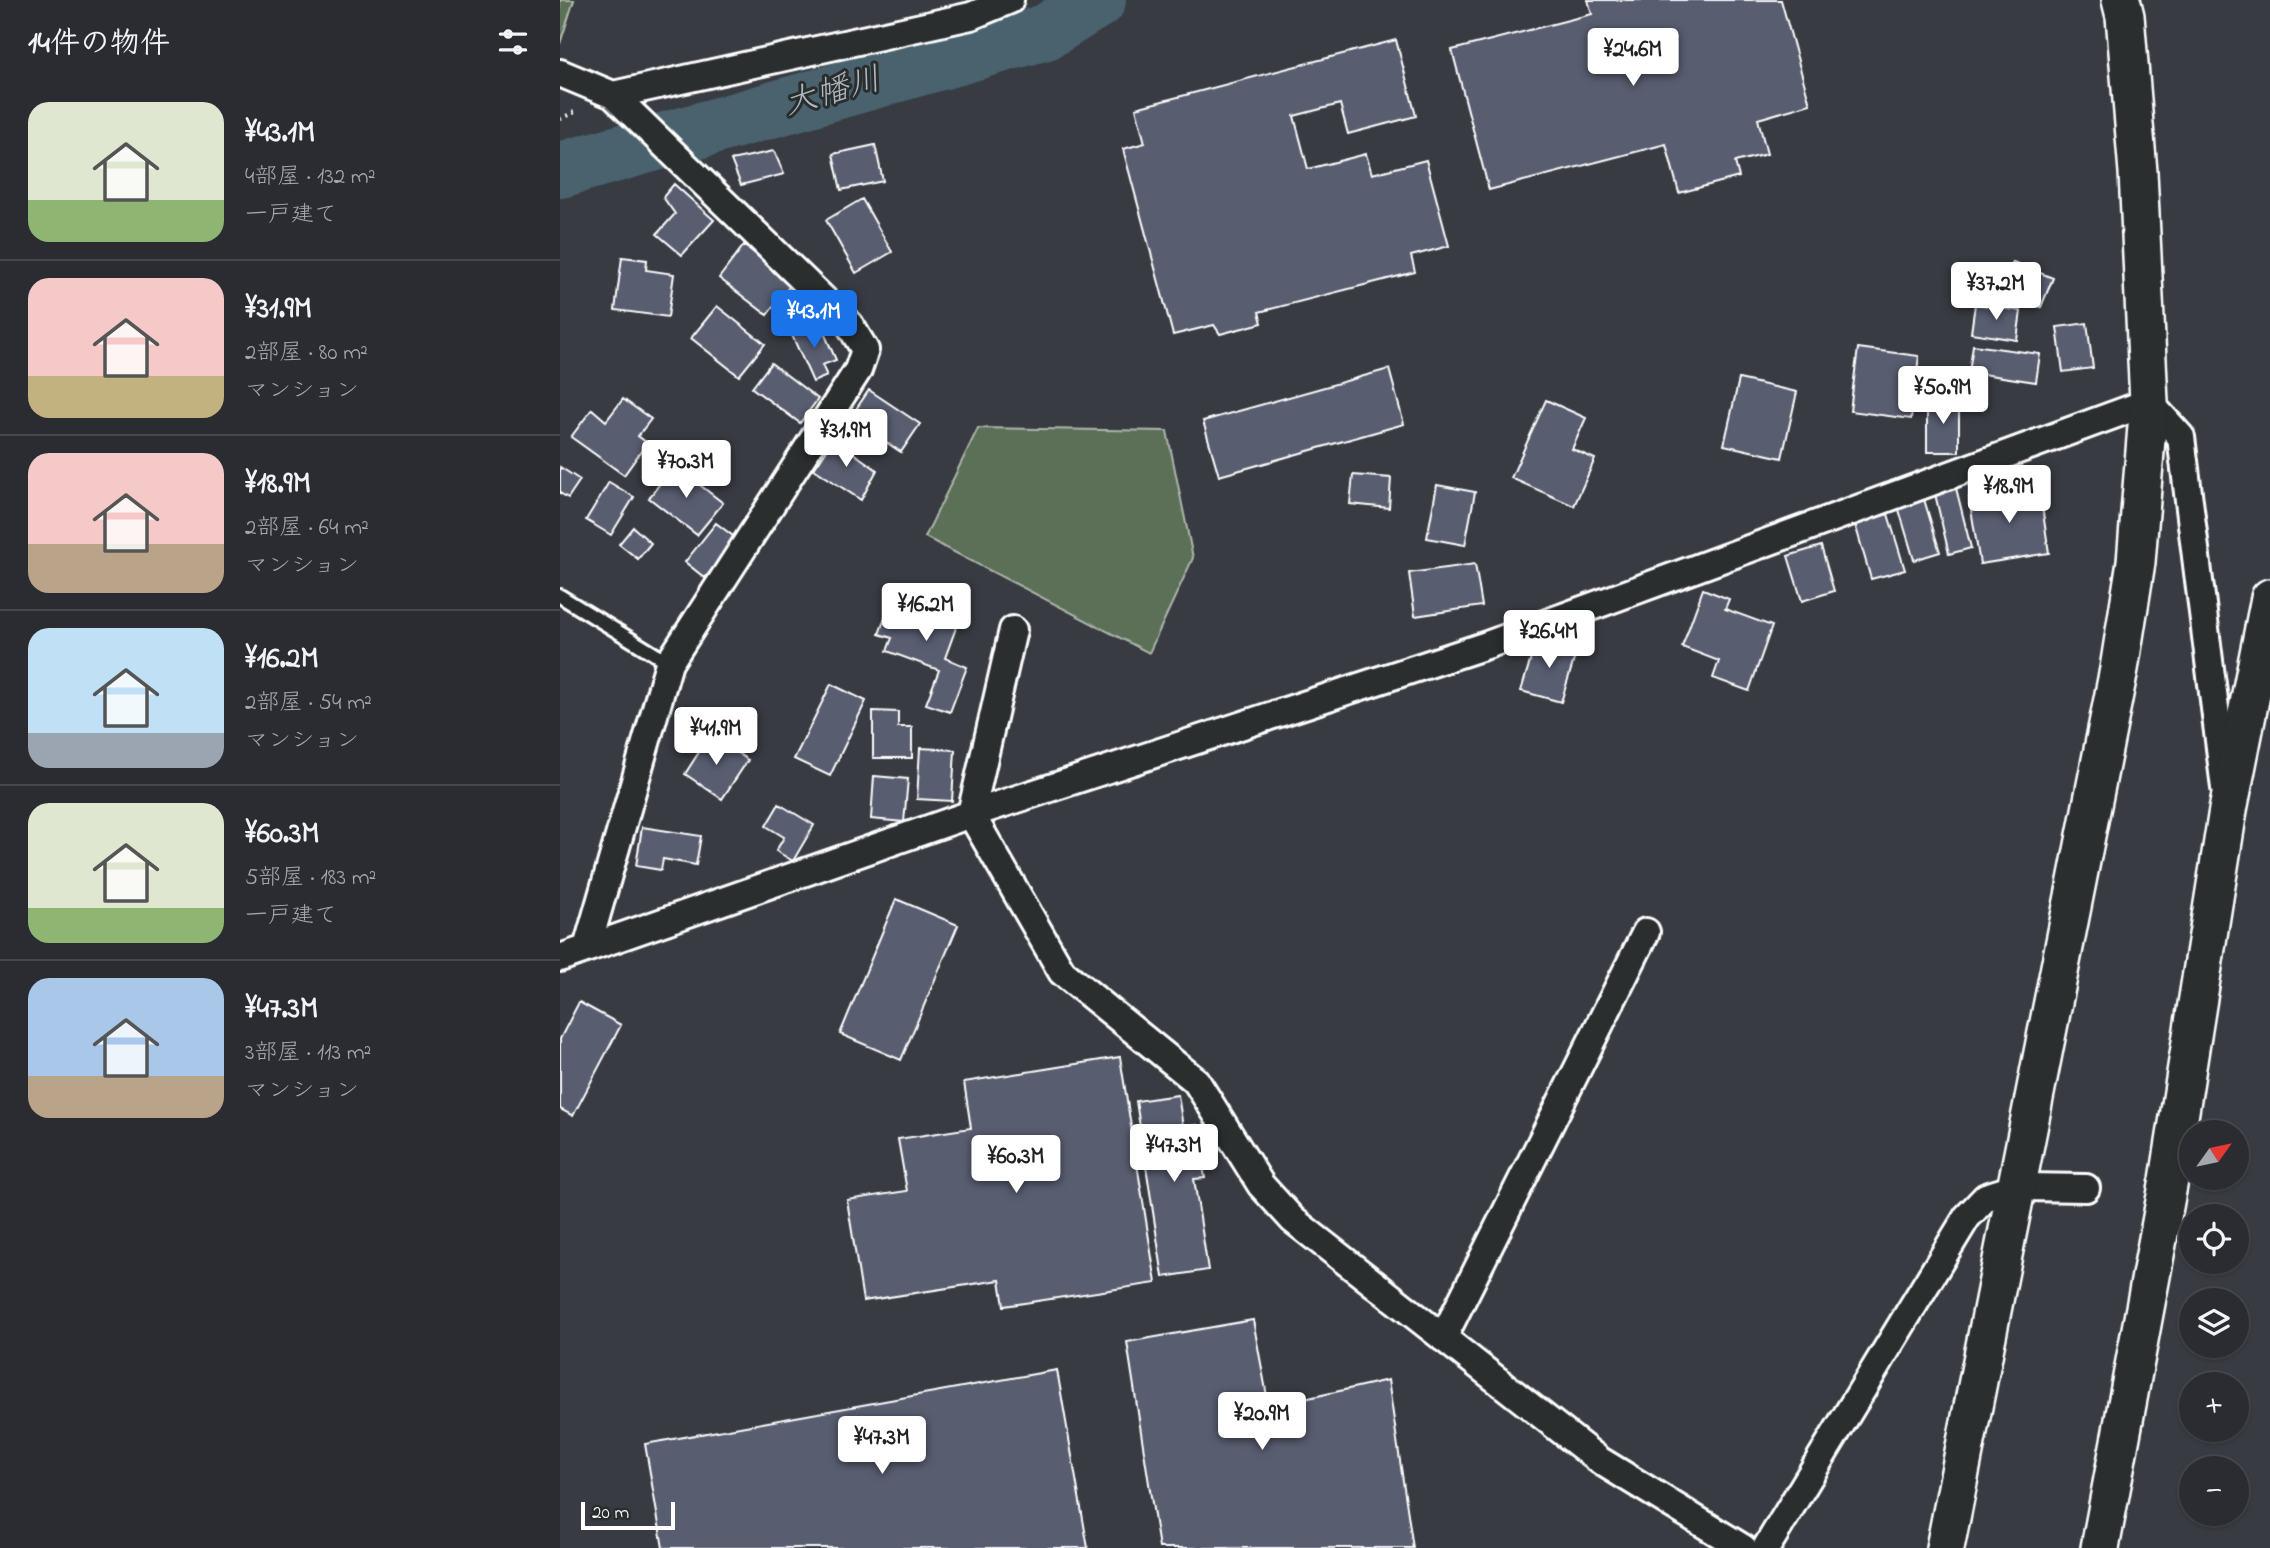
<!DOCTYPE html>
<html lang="ja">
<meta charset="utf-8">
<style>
:root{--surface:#2a2c32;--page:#36383e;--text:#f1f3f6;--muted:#a5a7ac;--line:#46484d;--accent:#1a73e8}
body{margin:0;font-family:"Indie Flower","Klee One",sans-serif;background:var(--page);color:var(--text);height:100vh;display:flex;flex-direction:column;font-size:26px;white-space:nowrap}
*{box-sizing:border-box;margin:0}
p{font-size:23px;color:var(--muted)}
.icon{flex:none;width:38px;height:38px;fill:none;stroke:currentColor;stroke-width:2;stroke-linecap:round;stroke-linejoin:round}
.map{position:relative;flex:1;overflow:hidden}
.details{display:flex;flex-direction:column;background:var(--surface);width:560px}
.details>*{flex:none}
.needle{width:46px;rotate:57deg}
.controls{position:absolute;left:1619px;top:1120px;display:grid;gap:14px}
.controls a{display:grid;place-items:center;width:70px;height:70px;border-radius:50%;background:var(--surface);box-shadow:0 2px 5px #0004,0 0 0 2px var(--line);font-size:35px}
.scale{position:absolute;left:21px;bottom:18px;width:94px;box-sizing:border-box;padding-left:7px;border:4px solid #fff;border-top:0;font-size:19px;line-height:24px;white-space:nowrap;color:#fff;-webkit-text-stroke:5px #2a2d2e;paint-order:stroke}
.price{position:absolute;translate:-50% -60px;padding:0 16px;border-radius:7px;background:#fff;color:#222;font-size:23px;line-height:46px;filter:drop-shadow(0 2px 4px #0008)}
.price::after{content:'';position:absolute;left:50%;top:42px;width:21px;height:16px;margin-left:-10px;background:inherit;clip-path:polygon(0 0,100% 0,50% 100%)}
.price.active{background:var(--accent);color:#fff}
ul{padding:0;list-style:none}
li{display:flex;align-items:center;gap:21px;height:175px;padding:0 28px}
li+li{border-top:2px solid var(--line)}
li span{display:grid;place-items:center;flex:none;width:196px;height:140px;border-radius:21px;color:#555}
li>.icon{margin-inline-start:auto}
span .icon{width:84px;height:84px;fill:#fffc;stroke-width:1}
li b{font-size:30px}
h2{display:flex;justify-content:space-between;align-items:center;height:84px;padding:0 28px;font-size:30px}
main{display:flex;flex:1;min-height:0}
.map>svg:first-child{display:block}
.green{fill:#5c6f59;stroke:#aeb7ac;stroke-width:2}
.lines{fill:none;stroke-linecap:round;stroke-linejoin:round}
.river{stroke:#49626e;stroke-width:56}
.building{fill:#595d6f;stroke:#fff;stroke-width:2}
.lane-casing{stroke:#fff;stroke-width:18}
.street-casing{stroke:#fff;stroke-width:32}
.secondary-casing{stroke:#fff;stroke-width:42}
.path{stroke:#fff;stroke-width:4.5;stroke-dasharray:2 5;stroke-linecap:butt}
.lane{stroke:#2a2d2e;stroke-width:12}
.street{stroke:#2a2d2e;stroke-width:26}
.secondary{stroke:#2a2d2e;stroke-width:37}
.labels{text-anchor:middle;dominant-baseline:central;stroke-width:6;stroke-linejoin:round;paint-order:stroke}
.water-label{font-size:33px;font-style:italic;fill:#adb8be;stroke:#2a2d2e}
</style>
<main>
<section class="details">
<h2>14件の物件<svg class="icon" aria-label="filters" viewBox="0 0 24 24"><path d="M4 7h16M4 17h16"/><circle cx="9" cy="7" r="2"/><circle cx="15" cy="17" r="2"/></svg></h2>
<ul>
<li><span style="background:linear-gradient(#dfe7d0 70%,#8fb573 0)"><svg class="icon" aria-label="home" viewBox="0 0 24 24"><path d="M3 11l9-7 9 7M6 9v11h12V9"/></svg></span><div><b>¥43.1M</b><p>4部屋 · 132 m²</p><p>一戸建て</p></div></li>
<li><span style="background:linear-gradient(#f6c9c9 70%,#c2b280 0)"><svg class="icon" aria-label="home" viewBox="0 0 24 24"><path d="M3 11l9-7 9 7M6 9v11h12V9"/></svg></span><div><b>¥31.9M</b><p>2部屋 · 80 m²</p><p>マンション</p></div></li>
<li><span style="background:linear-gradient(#f6c9c9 65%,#b9a48a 0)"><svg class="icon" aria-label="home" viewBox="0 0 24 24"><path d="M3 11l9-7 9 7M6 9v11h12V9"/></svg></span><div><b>¥18.9M</b><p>2部屋 · 64 m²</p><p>マンション</p></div></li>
<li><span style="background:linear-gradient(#bfe0f5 75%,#9aa5b1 0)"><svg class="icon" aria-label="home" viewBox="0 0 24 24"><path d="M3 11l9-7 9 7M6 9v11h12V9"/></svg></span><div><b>¥16.2M</b><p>2部屋 · 54 m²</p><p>マンション</p></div></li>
<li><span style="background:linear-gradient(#dfe7d0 75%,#8fb573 0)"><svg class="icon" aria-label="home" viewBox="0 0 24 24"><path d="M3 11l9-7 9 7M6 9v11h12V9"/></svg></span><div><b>¥60.3M</b><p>5部屋 · 183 m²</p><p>一戸建て</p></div></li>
<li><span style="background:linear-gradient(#a9c7e8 70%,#b9a48a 0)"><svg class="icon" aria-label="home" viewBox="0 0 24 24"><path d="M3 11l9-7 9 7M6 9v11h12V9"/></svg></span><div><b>¥47.3M</b><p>3部屋 · 113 m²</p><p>マンション</p></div></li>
</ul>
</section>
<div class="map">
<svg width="1710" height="1548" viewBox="0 0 1710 1548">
<rect width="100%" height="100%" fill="#383b42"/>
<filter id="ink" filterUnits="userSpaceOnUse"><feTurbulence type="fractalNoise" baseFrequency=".0143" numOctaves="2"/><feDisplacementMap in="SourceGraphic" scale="14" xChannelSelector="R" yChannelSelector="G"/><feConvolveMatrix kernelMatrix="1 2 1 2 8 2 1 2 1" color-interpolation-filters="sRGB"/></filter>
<g filter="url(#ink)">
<!-- green -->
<path class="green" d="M 0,0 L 14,0 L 0,44 Z
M 418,428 L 607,431 L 633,558 L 589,653 L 365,537 Z"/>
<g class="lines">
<!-- river -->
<path class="river" d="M 0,170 L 486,32 L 538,0"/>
</g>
<!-- building -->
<path class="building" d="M 1028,0 L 1221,0 L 1250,104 L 1198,119 L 1207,154 L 1175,162 L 1179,177 L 1119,193 L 1106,144 L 929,190 L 892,50 L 1032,14 Z
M 836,40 L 856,116 L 788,134 L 780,104 L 734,116 L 748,169 L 806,154 L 812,174 L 866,160 L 889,246 L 851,256 L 855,272 L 699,312 L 702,323 L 660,334 L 654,325 L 613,335 L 563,149 L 585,143 L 576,108 Z
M 315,145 L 323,181 L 281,190 L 273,154 Z
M 214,151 L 224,174 L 181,185 L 171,160 Z
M 114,184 L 154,220 L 122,255 L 97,234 L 115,214 L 103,197 Z
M 302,199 L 332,252 L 296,273 L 266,220 Z
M 184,245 L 232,283 L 207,315 L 159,278 Z
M 62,257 L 87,260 L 86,270 L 114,274 L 108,317 L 55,310 Z
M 1453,262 L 1493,278 L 1481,307 L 1441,291 Z
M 1415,304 L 1461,311 L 1457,340 L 1411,333 Z
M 157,306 L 205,344 L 179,376 L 131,338 Z
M 259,321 L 276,360 L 262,365 L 267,376 L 253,382 L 231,333 Z
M 1527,323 L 1533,368 L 1503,372 L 1497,327 Z
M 1413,345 L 1480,354 L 1476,382 L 1409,372 Z
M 1298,348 L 1359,356 L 1351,419 L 1290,411 Z
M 211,363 L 258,399 L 240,423 L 192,388 Z
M 829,369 L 844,424 L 659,476 L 643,421 Z
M 1179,379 L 1237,392 L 1222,458 L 1164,445 Z
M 309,390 L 360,424 L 341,452 L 290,418 Z
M 63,399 L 91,419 L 78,436 L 87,443 L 64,475 L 11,437 L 32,409 L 46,421 Z
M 1367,399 L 1399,400 L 1399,452 L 1367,452 Z
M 986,400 L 1026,418 L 1012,449 L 1035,459 L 1014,506 L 951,478 Z
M 274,439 L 317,470 L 301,500 L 254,469 Z
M 114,465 L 163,503 L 137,535 L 89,498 Z
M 0,467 L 20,480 L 8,498 L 0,493 Z
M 793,475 L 831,478 L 829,508 L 790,504 Z
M 49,482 L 74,497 L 51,535 L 26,520 Z
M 877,485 L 915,492 L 905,545 L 867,538 Z
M 1479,486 L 1489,553 L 1420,564 L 1409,497 Z
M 1396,488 L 1411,548 L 1389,554 L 1375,494 Z
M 1363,496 L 1380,552 L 1354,560 L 1337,503 Z
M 1328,514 L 1345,570 L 1311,579 L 1295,524 Z
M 156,523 L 177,539 L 145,578 L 125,562 Z
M 73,527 L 91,543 L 78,559 L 59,544 Z
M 1261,546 L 1274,591 L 1242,601 L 1228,556 Z
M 915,564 L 922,606 L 855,616 L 849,573 Z
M 1143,589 L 1169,599 L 1165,609 L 1212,626 L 1189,691 L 1153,678 L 1159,661 L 1122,647 Z
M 335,590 L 401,614 L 385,658 L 407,667 L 390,712 L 366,704 L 379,670 L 327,651 L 332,638 L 319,634 Z
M 977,638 L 1017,650 L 1001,702 L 961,691 Z
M 271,684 L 306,701 L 270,776 L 234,759 Z
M 313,711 L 338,712 L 338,727 L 352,727 L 352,758 L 313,758 Z
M 150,735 L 188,760 L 162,799 L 125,774 Z
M 360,748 L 395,750 L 392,801 L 357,799 Z
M 314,776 L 348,779 L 344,822 L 311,819 Z
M 219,804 L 254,825 L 233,861 L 216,851 L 224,837 L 206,826 Z
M 82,827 L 141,836 L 136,865 L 103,859 L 101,870 L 76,866 Z
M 336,899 L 398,925 L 341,1060 L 280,1034 Z
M 19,1002 L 61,1025 L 13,1116 L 0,1109 L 0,1039 Z
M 560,1057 L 596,1283 L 444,1306 L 440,1280 L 303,1301 L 287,1200 L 347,1191 L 338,1139 L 411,1128 L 404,1082 Z
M 618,1095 L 623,1127 L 637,1125 L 645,1178 L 634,1179 L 648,1270 L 603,1277 L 576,1101 Z
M 693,1320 L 709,1407 L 828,1380 L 853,1548 L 599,1548 L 567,1342 Z
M 497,1370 L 528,1548 L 103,1548 L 85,1444 Z"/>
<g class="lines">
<!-- lane casing -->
<g class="lane-casing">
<path id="lane" d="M 0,596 L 109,663"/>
</g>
<!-- street casing -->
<g class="street-casing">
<path id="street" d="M 0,73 L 53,95 L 290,325 L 305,350 L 298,370 L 109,663 L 27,948
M 53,95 L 411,16 L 450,0
M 453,630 L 411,814 L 502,972 L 636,1081 L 701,1185 L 733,1220 L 1039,1460 L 1183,1548
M 0,958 L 411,814 L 927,645 L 1589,402 L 1621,437 L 1665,788
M 883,1338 L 1086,932
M 1206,1548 L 1407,1217 L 1426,1197 L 1458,1187 L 1526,1188"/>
</g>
<!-- secondary casing -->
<g class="secondary-casing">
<path id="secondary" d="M 1385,1548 L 1559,669 L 1576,562 L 1589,402 L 1578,172 L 1565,16 L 1561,0
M 1540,1548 L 1609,1180 L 1668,810 L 1710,598"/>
</g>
<!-- path -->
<path class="path" d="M 0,119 L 17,111"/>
<!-- lane -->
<use href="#lane" class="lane"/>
<!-- street -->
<use href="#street" class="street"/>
<!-- secondary -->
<use href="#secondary" class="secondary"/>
</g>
</g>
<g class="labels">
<!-- water labels -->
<g class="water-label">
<text transform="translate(273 93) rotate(-16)">大幡川</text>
</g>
</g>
</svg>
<div class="controls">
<a><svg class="needle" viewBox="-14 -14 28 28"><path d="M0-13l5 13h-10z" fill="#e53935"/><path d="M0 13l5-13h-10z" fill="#a5a7ac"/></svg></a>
<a><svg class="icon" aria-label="locate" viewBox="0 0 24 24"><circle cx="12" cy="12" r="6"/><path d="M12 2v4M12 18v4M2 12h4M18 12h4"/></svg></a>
<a><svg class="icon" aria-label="layers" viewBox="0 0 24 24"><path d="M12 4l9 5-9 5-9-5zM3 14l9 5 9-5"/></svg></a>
<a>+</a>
<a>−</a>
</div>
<div class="scale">20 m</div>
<b class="price" style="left:1073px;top:88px">¥24.6M</b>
<b class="price" style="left:1436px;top:322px">¥37.2M</b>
<b class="price active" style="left:254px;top:350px">¥43.1M</b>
<b class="price" style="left:1383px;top:426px">¥50.9M</b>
<b class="price" style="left:286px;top:469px">¥31.9M</b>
<b class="price" style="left:126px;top:500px">¥70.3M</b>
<b class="price" style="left:1449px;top:525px">¥18.9M</b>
<b class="price" style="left:366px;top:643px">¥16.2M</b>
<b class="price" style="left:989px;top:670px">¥26.4M</b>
<b class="price" style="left:156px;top:767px">¥41.9M</b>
<b class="price" style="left:614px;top:1184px">¥47.3M</b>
<b class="price" style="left:456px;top:1195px">¥60.3M</b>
<b class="price" style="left:702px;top:1452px">¥20.9M</b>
<b class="price" style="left:322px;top:1476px">¥47.3M</b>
</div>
</main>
